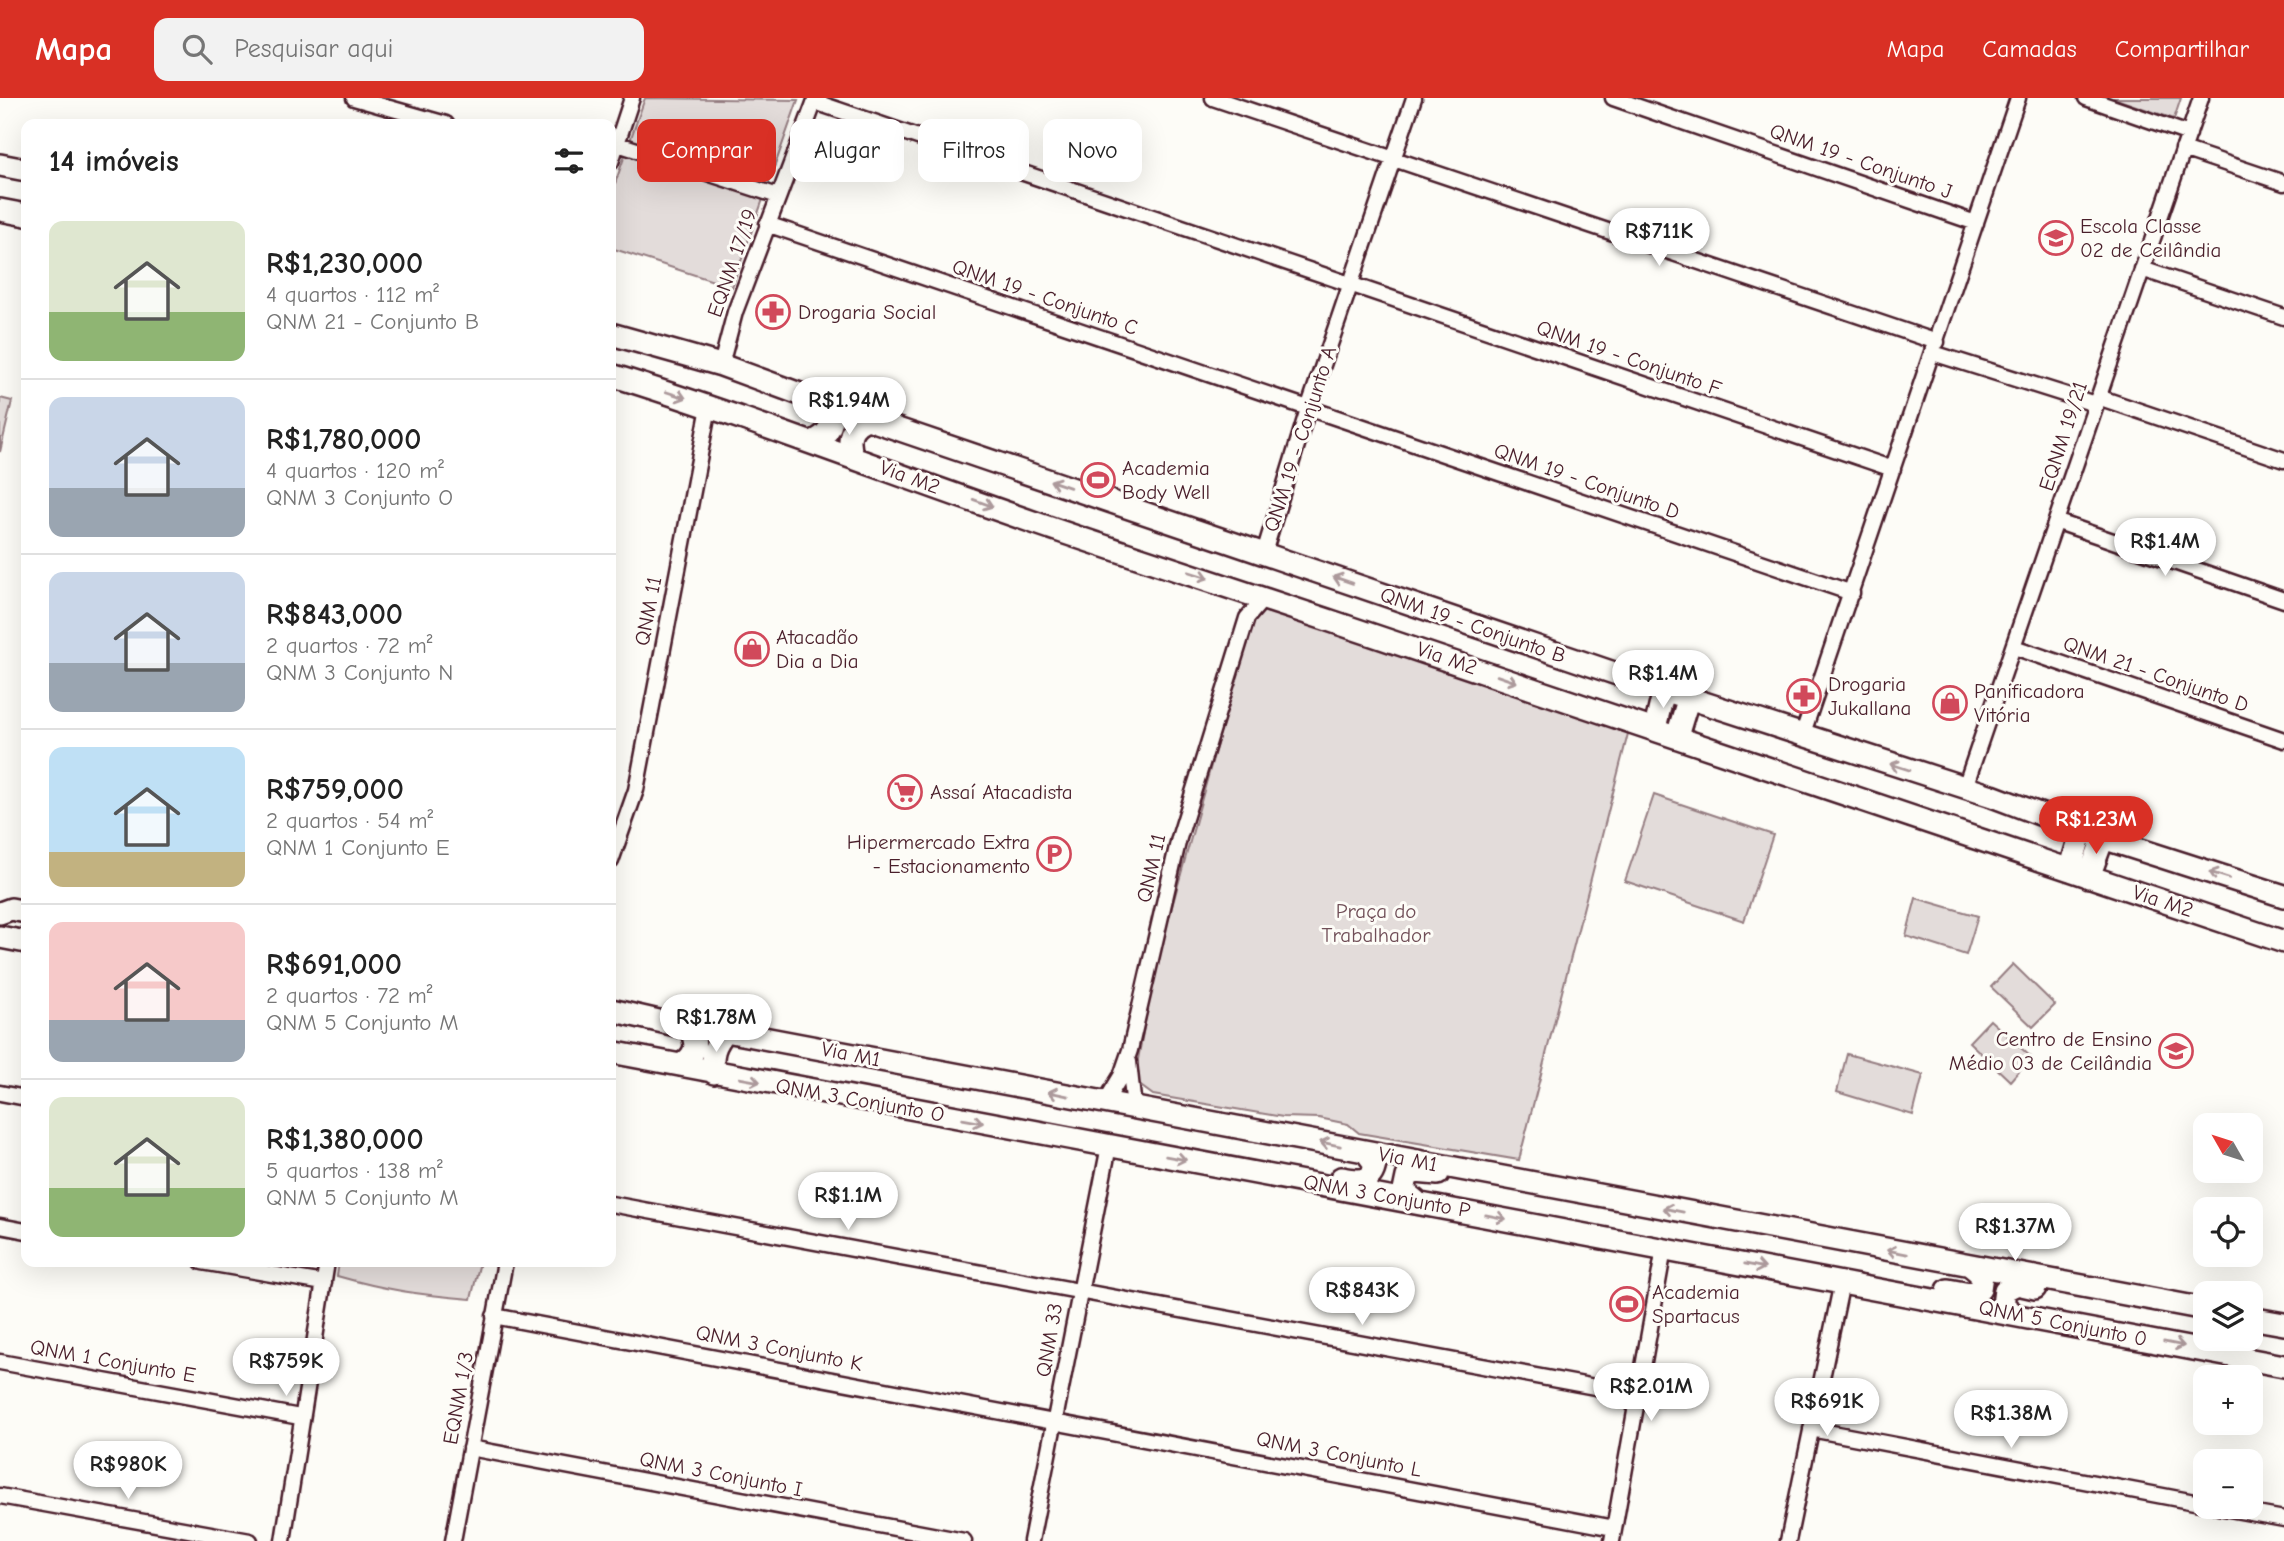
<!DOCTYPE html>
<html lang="pt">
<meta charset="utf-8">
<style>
:root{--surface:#fff;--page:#f2f2f2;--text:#222;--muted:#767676;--line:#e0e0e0;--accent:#d93025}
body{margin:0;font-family:"Comic Neue",sans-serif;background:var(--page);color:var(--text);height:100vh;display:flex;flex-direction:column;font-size:26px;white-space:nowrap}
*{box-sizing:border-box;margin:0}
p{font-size:23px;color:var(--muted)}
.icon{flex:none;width:38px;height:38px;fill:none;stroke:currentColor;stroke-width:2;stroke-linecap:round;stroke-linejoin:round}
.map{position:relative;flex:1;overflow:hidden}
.panel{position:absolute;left:21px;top:21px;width:595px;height:1148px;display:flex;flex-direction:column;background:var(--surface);border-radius:14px;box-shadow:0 7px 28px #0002}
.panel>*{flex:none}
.hud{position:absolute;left:637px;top:21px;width:665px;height:63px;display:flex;gap:14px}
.needle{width:46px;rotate:309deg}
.tools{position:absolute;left:2193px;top:1015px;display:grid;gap:14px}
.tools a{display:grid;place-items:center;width:70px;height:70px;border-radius:14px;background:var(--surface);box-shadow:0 7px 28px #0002;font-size:35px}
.price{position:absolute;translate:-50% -60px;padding:0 16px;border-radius:24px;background:#fff;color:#222;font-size:23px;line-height:46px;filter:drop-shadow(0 2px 4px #0008)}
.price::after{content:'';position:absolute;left:50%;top:42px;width:21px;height:16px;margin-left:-10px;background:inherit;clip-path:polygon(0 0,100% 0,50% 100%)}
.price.on{background:var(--accent);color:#fff}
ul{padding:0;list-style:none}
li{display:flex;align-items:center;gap:21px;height:175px;padding:0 28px}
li+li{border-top:2px solid var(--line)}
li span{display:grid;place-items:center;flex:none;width:196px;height:140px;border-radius:14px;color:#555}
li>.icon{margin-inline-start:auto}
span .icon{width:84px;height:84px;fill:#fffc;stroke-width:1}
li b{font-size:30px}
h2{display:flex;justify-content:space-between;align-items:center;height:84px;padding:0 28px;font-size:30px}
.pill{padding:0 24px;border-radius:14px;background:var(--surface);box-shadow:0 7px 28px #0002;font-size:24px;line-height:63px}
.pill.on{background:var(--accent);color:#fff}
header{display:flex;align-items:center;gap:42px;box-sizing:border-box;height:98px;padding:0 35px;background:var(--accent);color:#fff}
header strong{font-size:33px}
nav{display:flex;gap:38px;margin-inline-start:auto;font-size:24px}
.search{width:490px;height:63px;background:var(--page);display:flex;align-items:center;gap:18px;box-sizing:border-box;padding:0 24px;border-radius:14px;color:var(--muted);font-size:26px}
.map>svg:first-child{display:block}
.green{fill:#e3dcda;stroke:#967e82;stroke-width:2}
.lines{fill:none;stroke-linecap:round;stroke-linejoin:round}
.street-casing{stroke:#4a1f2b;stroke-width:19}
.secondary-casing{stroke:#4a1f2b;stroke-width:26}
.street{stroke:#fdfcf7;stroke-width:14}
.secondary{stroke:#fdfcf7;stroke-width:21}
.oneway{stroke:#ac999b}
.labels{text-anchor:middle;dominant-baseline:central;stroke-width:6;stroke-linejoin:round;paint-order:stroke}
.street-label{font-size:21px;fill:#4a1f2b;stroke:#fdfcf7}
.poi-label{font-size:21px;fill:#4a1f2b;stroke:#fdfcf7;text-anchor:start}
.park-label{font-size:21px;fill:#704e57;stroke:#fdfcf7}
</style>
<header>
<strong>Mapa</strong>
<div class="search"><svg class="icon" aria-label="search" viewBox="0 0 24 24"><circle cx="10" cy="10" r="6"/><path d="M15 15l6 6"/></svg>Pesquisar aqui</div>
<nav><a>Mapa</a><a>Camadas</a><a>Compartilhar</a></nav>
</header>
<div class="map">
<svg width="2284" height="1443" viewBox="0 0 2284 1443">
<rect width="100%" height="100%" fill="#fdfcf7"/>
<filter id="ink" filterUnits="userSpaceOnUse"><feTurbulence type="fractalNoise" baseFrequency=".0143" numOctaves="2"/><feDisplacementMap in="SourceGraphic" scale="14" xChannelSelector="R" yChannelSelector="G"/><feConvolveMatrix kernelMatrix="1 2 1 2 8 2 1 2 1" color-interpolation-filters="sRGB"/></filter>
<g filter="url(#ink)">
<!-- green -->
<path class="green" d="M 645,0 L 798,2 L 732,189 L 611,150 L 611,97 Z
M 2113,0 L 2181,0 L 2174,21 Z
M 0,300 L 12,303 L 0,354 Z
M 1261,505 L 1631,624 L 1519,1062 L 1359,1035 L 1348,1026 L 1319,1020 L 1283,1019 L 1153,997 L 1134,983 L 1155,870 L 1254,512 Z
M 1654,697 L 1773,737 L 1744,823 L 1625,783 Z
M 1916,800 L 1978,818 L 1966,857 L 1906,838 Z
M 2013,866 L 2055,907 L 2033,929 L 1991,889 Z
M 1990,922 L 2031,959 L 2010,983 L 1969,944 Z
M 1847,956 L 1923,977 L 1913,1017 L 1837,994 Z
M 339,1164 L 480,1164 L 471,1201 C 420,1197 386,1192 337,1178 Z"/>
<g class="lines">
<!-- street casing -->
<g class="street-casing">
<path id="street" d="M 354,0 L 446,26
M 1213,0 L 1937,244
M 1613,0 L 1976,125
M 2086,0 L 2189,36
M 815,4 L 1893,371
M 615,45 L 778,98
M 2183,51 L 2284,85
M 611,64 L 632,0
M 767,126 L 1852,495
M 2142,171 L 2284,219
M 1933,255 L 2095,306
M 721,267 L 735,214 L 816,0
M 2098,299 L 2284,362
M 2058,424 L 2284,502
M 1264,455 L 1308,311 L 1414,0
M 2014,549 L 2284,642
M 1802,638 L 2018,0
M 1965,689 C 2043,459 2124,230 2201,0
M 611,763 L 636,692 L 709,309
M 1129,964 L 1134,1010
M 0,995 L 26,1000
M 1104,1006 L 1121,978 L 1130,952 L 1179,740 L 1247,520 L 1265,499
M 611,1106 L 1638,1297
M 0,1128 L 26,1133
M 202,1164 L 324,1185
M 494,1218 L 1614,1430
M 0,1264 L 300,1319
M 1811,1331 L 2205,1406
M 470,1350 L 964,1443
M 0,1398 L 250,1443
M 2218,1409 L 2284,1421
M 283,1443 L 327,1164
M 453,1443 L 505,1164
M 1031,1443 L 1109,1048
M 1612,1443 L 1664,1151
M 1788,1443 L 1842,1184"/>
</g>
<!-- secondary casing -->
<g class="secondary-casing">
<path id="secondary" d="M 0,67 L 26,72
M 0,112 L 26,117
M 611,236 L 721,267 L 868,321 L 1664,592 L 1992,698 L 2103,740 L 2284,798
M 611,277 C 772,327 928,390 1089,443 C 1488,574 1885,710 2284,844
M 812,344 C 829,337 835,326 830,308
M 853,359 C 847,342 849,327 868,321
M 1655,630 L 1664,592
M 1677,638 L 1689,599
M 2070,772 L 2082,732
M 2089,779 L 2103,740
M 0,815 L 11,811 L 26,814
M 0,839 L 26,844
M 611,912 L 689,930 L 726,933 L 2205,1211
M 611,954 L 2284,1268
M 680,967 C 696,958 699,946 689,930
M 714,975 C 711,957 714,947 726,933
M 1341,1080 C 1357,1082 1372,1087 1375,1066 L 1366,1054
M 1416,1103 L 1404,1093 L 1407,1079 L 1415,1074 L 1438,1076
M 1948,1192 L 1970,1196 L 1980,1191 L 1982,1177 L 1971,1168
M 2014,1216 L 2003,1207 L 2005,1192 L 2017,1186 L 2035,1190
M 2250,1220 L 2284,1226"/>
</g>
<!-- street -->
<use href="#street" class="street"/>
<!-- secondary -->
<use href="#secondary" class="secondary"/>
</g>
<!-- one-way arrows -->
<defs><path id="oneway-shaft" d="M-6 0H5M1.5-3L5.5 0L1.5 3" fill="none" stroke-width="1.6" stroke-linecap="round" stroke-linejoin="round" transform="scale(1.75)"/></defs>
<g class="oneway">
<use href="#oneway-shaft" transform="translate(676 297) rotate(18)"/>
<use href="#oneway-shaft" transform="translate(1060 386) rotate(-161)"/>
<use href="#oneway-shaft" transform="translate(983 405) rotate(20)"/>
<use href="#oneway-shaft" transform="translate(1199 477) rotate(17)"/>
<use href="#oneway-shaft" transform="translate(1343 482) rotate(-161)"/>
<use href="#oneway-shaft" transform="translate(1507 581) rotate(19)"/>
<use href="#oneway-shaft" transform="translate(1900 669) rotate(-162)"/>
<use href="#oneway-shaft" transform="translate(2219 777) rotate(-162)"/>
<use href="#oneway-shaft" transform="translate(750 982) rotate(10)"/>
<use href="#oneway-shaft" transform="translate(1058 996) rotate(-168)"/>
<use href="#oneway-shaft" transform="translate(973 1023) rotate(10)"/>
<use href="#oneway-shaft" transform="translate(1330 1046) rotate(-168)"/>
<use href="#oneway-shaft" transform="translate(1176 1060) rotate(10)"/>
<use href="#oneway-shaft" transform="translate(1673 1112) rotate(-169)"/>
<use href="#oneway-shaft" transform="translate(1496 1119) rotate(11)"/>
<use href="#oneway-shaft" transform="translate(1897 1154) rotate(-169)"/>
<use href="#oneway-shaft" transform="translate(1755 1168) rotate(11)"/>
<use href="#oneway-shaft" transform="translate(2174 1246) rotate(11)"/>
</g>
</g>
<!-- icons -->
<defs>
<g id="school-ring" transform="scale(1.75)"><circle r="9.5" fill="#fdfcf7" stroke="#d1495b" stroke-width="1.5"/><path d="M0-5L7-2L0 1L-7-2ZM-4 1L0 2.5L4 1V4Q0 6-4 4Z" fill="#d1495b"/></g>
<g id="pharmacy-ring" transform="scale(1.75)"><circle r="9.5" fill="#fdfcf7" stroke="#d1495b" stroke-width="1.5"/><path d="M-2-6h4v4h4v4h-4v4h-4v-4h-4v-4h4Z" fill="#d1495b"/></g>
<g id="stadium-ring" transform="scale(1.75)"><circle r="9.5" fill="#fdfcf7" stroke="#d1495b" stroke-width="1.5"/><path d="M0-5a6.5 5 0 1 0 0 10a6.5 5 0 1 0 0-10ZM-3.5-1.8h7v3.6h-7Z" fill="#d1495b"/></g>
<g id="shop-ring" transform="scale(1.75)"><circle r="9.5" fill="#fdfcf7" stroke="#d1495b" stroke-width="1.5"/><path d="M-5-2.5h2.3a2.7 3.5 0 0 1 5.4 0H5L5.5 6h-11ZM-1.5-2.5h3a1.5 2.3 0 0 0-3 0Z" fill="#d1495b"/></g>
<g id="supermarket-ring" transform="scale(1.75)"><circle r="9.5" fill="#fdfcf7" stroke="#d1495b" stroke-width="1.5"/><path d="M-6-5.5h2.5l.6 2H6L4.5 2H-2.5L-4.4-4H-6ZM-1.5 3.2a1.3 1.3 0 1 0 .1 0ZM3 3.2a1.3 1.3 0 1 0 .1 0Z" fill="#d1495b"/></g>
<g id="parking-ring" transform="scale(1.75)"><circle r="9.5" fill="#fdfcf7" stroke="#d1495b" stroke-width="1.5"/><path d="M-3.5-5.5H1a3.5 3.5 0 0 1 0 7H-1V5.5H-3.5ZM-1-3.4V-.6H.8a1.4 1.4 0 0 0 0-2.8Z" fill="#d1495b"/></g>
</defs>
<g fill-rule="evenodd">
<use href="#school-ring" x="2056" y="140"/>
<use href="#pharmacy-ring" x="773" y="214"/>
<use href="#stadium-ring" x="1098" y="382"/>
<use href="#shop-ring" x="752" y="551"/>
<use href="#pharmacy-ring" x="1804" y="598"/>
<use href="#shop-ring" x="1950" y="605"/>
<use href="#supermarket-ring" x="905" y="694"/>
<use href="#parking-ring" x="1054" y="756"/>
<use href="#school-ring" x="2176" y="953"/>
<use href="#stadium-ring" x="1627" y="1206"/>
</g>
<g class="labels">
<!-- street labels -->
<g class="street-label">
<text transform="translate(1861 63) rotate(19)">QNM 19 - Conjunto J</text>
<text transform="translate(732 165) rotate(-71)">EQNM 17/19</text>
<text transform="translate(1045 199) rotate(19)">QNM 19 - Conjunto C</text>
<text transform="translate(1629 260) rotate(19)">QNM 19 - Conjunto F</text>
<text transform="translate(2063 338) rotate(-72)">EQNM 19/21</text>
<text transform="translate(1300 341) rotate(-72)">QNM 19 - Conjunto A</text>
<text transform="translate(910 379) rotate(20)">Via M2</text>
<text transform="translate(1587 383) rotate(19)">QNM 19 - Conjunto D</text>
<text transform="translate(648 513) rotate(-79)">QNM 11</text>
<text transform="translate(1473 527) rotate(19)">QNM 19 - Conjunto B</text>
<text transform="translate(1447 560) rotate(19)">Via M2</text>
<text transform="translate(2156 576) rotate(19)">QNM 21 - Conjunto D</text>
<text transform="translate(1151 770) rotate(-77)">QNM 11</text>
<text transform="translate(2163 803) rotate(18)">Via M2</text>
<text transform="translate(851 956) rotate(11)">Via M1</text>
<text transform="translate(860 1002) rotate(10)">QNM 3 Conjunto O</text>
<text transform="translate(1408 1061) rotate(11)">Via M1</text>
<text transform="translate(1387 1098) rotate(10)">QNM 3 Conjunto P</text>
<text transform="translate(2063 1225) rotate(11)">QNM 5 Conjunto 0</text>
<text transform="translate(1049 1242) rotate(-80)">QNM 33</text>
<text transform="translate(779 1250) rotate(11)">QNM 3 Conjunto K</text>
<text transform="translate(113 1263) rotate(10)">QNM 1 Conjunto E</text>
<text transform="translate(458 1300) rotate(-80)">EQNM 1/3</text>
<text transform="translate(1339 1356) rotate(11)">QNM 3 Conjunto L</text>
<text transform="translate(721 1376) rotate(11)">QNM 3 Conjunto I</text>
</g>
<!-- poi labels -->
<g class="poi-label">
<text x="2080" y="128">Escola Classe<tspan x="2080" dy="24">02 de Ceilândia</tspan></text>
<text x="798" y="214">Drogaria Social</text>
<text x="1122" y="370">Academia<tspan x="1122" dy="24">Body Well</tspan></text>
<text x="776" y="539">Atacadão<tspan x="776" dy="24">Dia a Dia</tspan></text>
<text x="1828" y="586">Drogaria<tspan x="1828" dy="24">Jukallana</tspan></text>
<text x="1974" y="593">Panificadora<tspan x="1974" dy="24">Vitória</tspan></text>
<text x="930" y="694">Assaí Atacadista</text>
<text x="1030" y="744" text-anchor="end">Hipermercado Extra<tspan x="1030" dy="24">- Estacionamento</tspan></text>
<text x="2152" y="941" text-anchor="end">Centro de Ensino<tspan x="2152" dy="24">Médio 03 de Ceilândia</tspan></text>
<text x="1652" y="1194">Academia<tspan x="1652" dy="24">Spartacus</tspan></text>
</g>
<!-- park labels -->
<g class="park-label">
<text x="1376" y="813">Praça do<tspan x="1376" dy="24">Trabalhador</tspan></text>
</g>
</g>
</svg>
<div class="tools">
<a><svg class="needle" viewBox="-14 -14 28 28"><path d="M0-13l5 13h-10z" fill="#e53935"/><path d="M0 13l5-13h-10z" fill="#767676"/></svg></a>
<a><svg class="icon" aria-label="locate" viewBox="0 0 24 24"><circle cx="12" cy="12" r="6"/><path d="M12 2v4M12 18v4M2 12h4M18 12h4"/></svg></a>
<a><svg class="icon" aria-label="layers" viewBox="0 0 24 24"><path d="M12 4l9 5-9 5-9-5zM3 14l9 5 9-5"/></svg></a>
<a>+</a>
<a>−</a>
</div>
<b class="price" style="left:1659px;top:170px">R$711K</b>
<b class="price" style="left:849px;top:339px">R$1.94M</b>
<b class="price" style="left:2165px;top:480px">R$1.4M</b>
<b class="price" style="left:1663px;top:612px">R$1.4M</b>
<b class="price on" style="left:2096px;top:758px">R$1.23M</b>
<b class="price" style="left:716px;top:956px">R$1.78M</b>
<b class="price" style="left:848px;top:1134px">R$1.1M</b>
<b class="price" style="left:2015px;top:1165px">R$1.37M</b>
<b class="price" style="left:1362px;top:1229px">R$843K</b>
<b class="price" style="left:286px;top:1300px">R$759K</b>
<b class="price" style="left:1651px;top:1325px">R$2.01M</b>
<b class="price" style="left:1827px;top:1340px">R$691K</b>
<b class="price" style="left:2011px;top:1352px">R$1.38M</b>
<b class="price" style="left:128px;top:1403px">R$980K</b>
<div class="hud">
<a class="pill on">Comprar</a>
<a class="pill">Alugar</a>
<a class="pill">Filtros</a>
<a class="pill">Novo</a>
</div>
<section class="panel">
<h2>14 imóveis<svg class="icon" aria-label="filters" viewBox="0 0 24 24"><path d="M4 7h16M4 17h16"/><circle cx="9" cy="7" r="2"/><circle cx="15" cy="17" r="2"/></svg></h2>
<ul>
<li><span style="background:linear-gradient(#dfe7d0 65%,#8fb573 0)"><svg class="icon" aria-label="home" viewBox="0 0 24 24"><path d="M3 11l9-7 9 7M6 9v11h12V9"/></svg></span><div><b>R$1,230,000</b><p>4 quartos · 112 m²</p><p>QNM 21 - Conjunto B</p></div></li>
<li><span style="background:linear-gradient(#c9d6e8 65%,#9aa5b1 0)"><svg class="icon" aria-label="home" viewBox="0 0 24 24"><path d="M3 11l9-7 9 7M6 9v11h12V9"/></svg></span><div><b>R$1,780,000</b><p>4 quartos · 120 m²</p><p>QNM 3 Conjunto O</p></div></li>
<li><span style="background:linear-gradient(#c9d6e8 65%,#9aa5b1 0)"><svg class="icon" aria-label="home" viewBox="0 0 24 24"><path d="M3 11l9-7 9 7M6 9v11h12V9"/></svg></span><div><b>R$843,000</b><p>2 quartos · 72 m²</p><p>QNM 3 Conjunto N</p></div></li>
<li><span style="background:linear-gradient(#bfe0f5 75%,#c2b280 0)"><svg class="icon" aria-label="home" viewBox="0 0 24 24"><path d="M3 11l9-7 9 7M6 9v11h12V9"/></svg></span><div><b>R$759,000</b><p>2 quartos · 54 m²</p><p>QNM 1 Conjunto E</p></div></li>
<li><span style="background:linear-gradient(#f6c9c9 70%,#9aa5b1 0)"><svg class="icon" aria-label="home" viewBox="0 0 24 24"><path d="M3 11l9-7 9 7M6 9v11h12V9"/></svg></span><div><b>R$691,000</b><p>2 quartos · 72 m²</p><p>QNM 5 Conjunto M</p></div></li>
<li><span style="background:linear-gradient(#dfe7d0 65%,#8fb573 0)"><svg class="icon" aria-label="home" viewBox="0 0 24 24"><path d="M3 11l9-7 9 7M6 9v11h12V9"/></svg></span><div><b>R$1,380,000</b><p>5 quartos · 138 m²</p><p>QNM 5 Conjunto M</p></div></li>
</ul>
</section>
</div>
